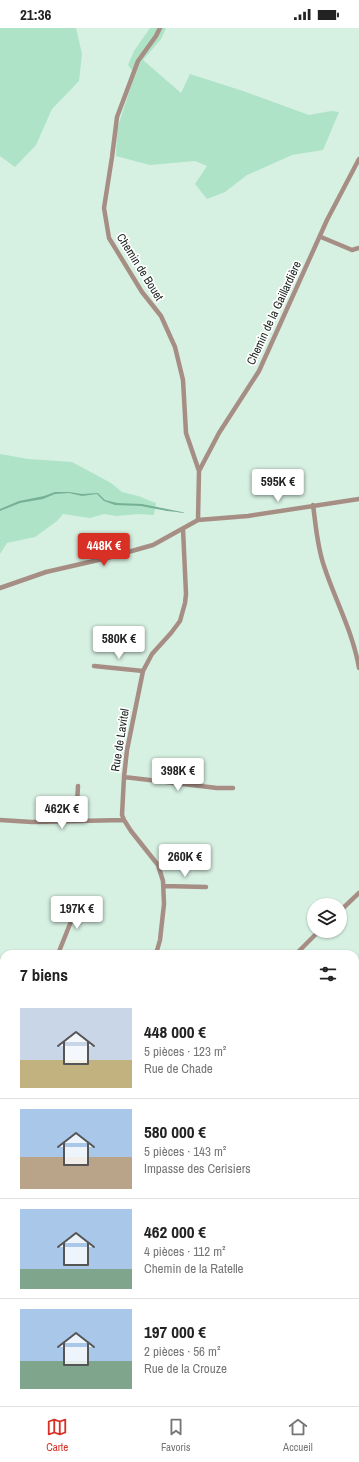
<!DOCTYPE html>
<html lang="fr">
<meta charset="utf-8">
<style>
:root{--surface:#fff;--page:#f6f6f6;--text:#222;--muted:#767676;--line:#e0e0e0;--accent:#d93025}
body{margin:0;font-family:"Archivo Narrow",sans-serif;background:var(--page);color:var(--text);height:100vh;display:flex;flex-direction:column;font-size:15px;white-space:nowrap}
*{box-sizing:border-box;margin:0}
p{font-size:13px;color:var(--muted)}
.icon{flex:none;width:22px;height:22px;fill:none;stroke:currentColor;stroke-width:2;stroke-linecap:round;stroke-linejoin:round}
.map{position:relative;flex:1;overflow:hidden}
.panel{position:absolute;left:0px;top:922px;width:359px;height:456px;display:flex;flex-direction:column;background:var(--surface);border-radius:12px 12px 0 0;box-shadow:0 1px 3px #0004}
.panel>*{flex:none}
.tools{position:absolute;left:307px;top:870px;display:grid;gap:8px}
.tools a{display:grid;place-items:center;width:40px;height:40px;border-radius:50%;background:var(--surface);box-shadow:0 1px 3px #0004;font-size:20px}
.price{position:absolute;translate:-50% -34px;padding:0 9px;border-radius:4px;background:#fff;color:#222;font-size:13px;line-height:26px;filter:drop-shadow(0 1px 2px #0008)}
.price::after{content:'';position:absolute;left:50%;top:24px;width:12px;height:9px;margin-left:-6px;background:inherit;clip-path:polygon(0 0,100% 0,50% 100%)}
.price.selected{background:var(--accent);color:#fff}
ul{padding:0;list-style:none}
li{display:flex;align-items:center;gap:12px;height:100px;padding:0 20px}
li+li{border-top:1px solid var(--line)}
li span{display:grid;place-items:center;flex:none;width:112px;height:80px;border-radius:0px;color:#555}
li>.icon{margin-inline-start:auto}
span .icon{width:48px;height:48px;fill:#fffc;stroke-width:1}
li b{font-size:17px}
h2{display:flex;justify-content:space-between;align-items:center;height:48px;padding:0 20px;font-size:17px}
.status{display:flex;justify-content:space-between;align-items:center;height:28px;padding:0 20px;background:var(--surface);direction:ltr}
.status svg{height:11px;fill:currentColor}
.dock{display:flex;justify-content:space-around;align-items:center;height:56px;border-top:1px solid var(--line);background:var(--surface);font-size:11px;color:var(--muted)}
.dock a{display:grid;justify-items:center;gap:2px}
.dock .selected{color:var(--accent)}
.map>svg:first-child{display:block}
.green{fill:#aee3c8}
.water{fill:#77b195}
.lines{fill:none;stroke-linecap:round;stroke-linejoin:round}
.stream{stroke:#77b195;stroke-width:1.5}
.street{stroke:#a78e85;stroke-width:4.5}
.secondary{stroke:#866457;stroke-width:6}
.primary{stroke:#6e4536;stroke-width:7}
.labels{text-anchor:middle;dominant-baseline:central;stroke-width:3.5;stroke-linejoin:round;paint-order:stroke}
.street-label{font-size:12px;fill:#1a231e;stroke:#fff}
</style>
<div class="status"><b>21:36</b><svg viewBox="0 0 49 12"><path d="M0 12V9h3v3zM5 12V6h3v6zM10 12V3h3v9zM15 12V0h3v12zM26 1h20v11H26zM47 4h2v5h-2z"/></svg></div>
<div class="map">
<svg width="359" height="1378" viewBox="0 0 359 1378">
<rect width="100%" height="100%" fill="#d6f0e2"/>
<!-- green -->
<path class="green" d="M 0,0 L 76,0 L 82,26 L 79,53 L 52,81 L 36,117 L 15,139 L 0,128 Z
M 150,0 L 166,0 L 161,11 L 143,32 L 181,65 L 190,46 L 243,63 L 309,87 L 331,83 L 339,84 L 323,122 L 292,127 L 247,147 L 225,164 L 207,171 L 195,156 L 207,138 L 195,133 L 150,137 L 116,128 L 117,101 L 135,46 L 128,37 L 134,23 Z
M 0,426 L 28,431 L 72,434 L 111,455 L 122,464 L 138,468 L 156,475 L 154,487 L 138,486 L 116,488 L 104,486 L 90,490 L 63,486 L 57,493 L 35,509 L 7,515 L 0,526 Z
M 172,1374 L 214,1374 L 217,1378 L 171,1378 Z"/>
<!-- water -->
<path class="water" d="M 55,464 L 69,464 L 82,466 L 98,465 L 105,472 L 117,475 L 142,476 L 187,485 L 167,483 L 141,478 L 115,477 L 104,473 L 97,466 L 82,468 L 69,465 L 55,466 L 43,471 L 20,475 L 0,483 L 0,481 L 19,473 L 44,468 Z"/>
<g class="lines">
<!-- stream -->
<path class="stream" d="M 355,1063 L 359,1061
M 0,1132 L 4,1132"/>
<!-- street -->
<path class="street" d="M 160,0 L 156,8 L 138,33 L 117,89 L 112,129 L 104,180 L 109,210 L 142,264 L 161,288 L 175,319 L 183,352 L 186,405 L 199,443 L 198,492
M 321,209 L 352,222 L 359,220
M 199,443 L 219,405 L 259,343 L 327,192 L 359,131
M 313,477 C 316,498 317,518 324,538 C 335,572 353,604 359,640
M 0,560 L 46,544 L 107,530 L 153,517 L 198,492 L 248,488 L 359,471
M 94,638 L 143,643
M 124,749 L 217,760 L 233,760
M 0,792 L 32,794 L 124,792
M 76,793 L 78,758
M 164,858 L 206,859
M 340,883 L 359,865
M 58,926 L 80,871
M 156,926 L 160,912 L 164,876 L 163,853 L 158,837 L 131,803 L 124,792 L 122,787 L 124,749 L 127,722 L 143,643 L 152,626 L 171,605 L 180,593 L 185,575 L 186,566 L 183,501
M 296,926 L 319,903
M 0,954 L 4,950
M 0,966 L 4,967
M 0,1283 L 4,1283
M 170,1378 L 171,1374"/>
<!-- secondary -->
<path class="secondary" d="M 0,1053 L 4,1056
M 355,1081 L 359,1074"/>
<!-- primary -->
<path class="primary" d="M 0,1195 L 4,1196
M 0,1204 L 4,1205
M 261,1374 L 264,1378
M 268,1374 L 271,1378"/>
</g>
<g class="labels">
<!-- street labels -->
<g class="street-label">
<text transform="translate(140 239) rotate(58)">Chemin de Bouet</text>
<text transform="translate(274 285) rotate(-65)">Chemin de la Gaillardière</text>
<text transform="translate(120 712) rotate(-81)">Rue de Lavitel</text>
</g>
</g>
</svg>
<div class="tools">
<a><svg class="icon" aria-label="layers" viewBox="0 0 24 24"><path d="M12 4l9 5-9 5-9-5zM3 14l9 5 9-5"/></svg></a>
</div>
<b class="price" style="left:278px;top:475px">595K €</b>
<b class="price selected" style="left:104px;top:539px">448K €</b>
<b class="price" style="left:119px;top:632px">580K €</b>
<b class="price" style="left:178px;top:764px">398K €</b>
<b class="price" style="left:62px;top:802px">462K €</b>
<b class="price" style="left:185px;top:850px">260K €</b>
<b class="price" style="left:77px;top:902px">197K €</b>
<section class="panel">
<h2>7 biens<svg class="icon" aria-label="filters" viewBox="0 0 24 24"><path d="M4 7h16M4 17h16"/><circle cx="9" cy="7" r="2"/><circle cx="15" cy="17" r="2"/></svg></h2>
<ul>
<li><span style="background:linear-gradient(#c9d6e8 65%,#c2b280 0)"><svg class="icon" aria-label="home" viewBox="0 0 24 24"><path d="M3 11l9-7 9 7M6 9v11h12V9"/></svg></span><div><b>448 000 €</b><p>5 pièces · 123 m²</p><p>Rue de Chade</p></div></li>
<li><span style="background:linear-gradient(#a9c7e8 60%,#b9a48a 0)"><svg class="icon" aria-label="home" viewBox="0 0 24 24"><path d="M3 11l9-7 9 7M6 9v11h12V9"/></svg></span><div><b>580 000 €</b><p>5 pièces · 143 m²</p><p>Impasse des Cerisiers</p></div></li>
<li><span style="background:linear-gradient(#a9c7e8 75%,#7fa58c 0)"><svg class="icon" aria-label="home" viewBox="0 0 24 24"><path d="M3 11l9-7 9 7M6 9v11h12V9"/></svg></span><div><b>462 000 €</b><p>4 pièces · 112 m²</p><p>Chemin de la Ratelle</p></div></li>
<li><span style="background:linear-gradient(#a9c7e8 65%,#7fa58c 0)"><svg class="icon" aria-label="home" viewBox="0 0 24 24"><path d="M3 11l9-7 9 7M6 9v11h12V9"/></svg></span><div><b>197 000 €</b><p>2 pièces · 56 m²</p><p>Rue de la Crouze</p></div></li>
</ul>
</section>
</div>
<nav class="dock">
<a class="selected"><svg class="icon" aria-label="map" viewBox="0 0 24 24"><path d="M3 6l6-2 6 2 6-2v14l-6 2-6-2-6 2zM9 4v14M15 6v14"/></svg>Carte</a>
<a><svg class="icon" aria-label="saved" viewBox="0 0 24 24"><path d="M7 4h10v16l-5-4-5 4z"/></svg>Favoris</a>
<a><svg class="icon" aria-label="home" viewBox="0 0 24 24"><path d="M3 11l9-7 9 7M6 9v11h12V9"/></svg>Accueil</a>
</nav>
